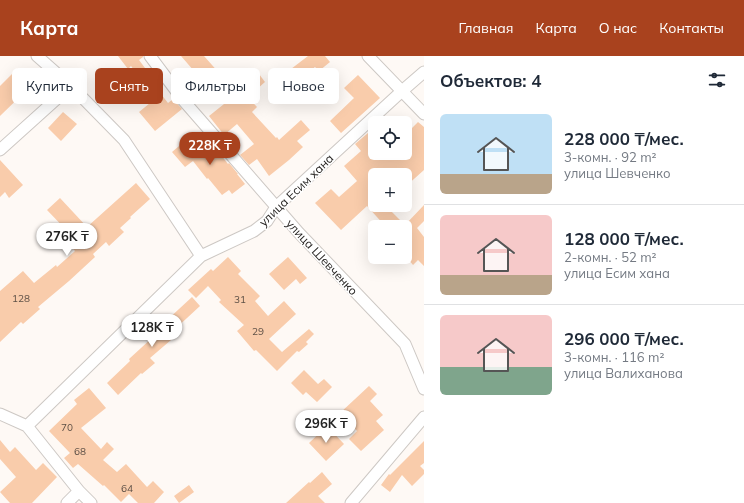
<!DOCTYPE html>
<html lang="ru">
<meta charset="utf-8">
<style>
:root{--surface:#fff;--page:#f6f6f7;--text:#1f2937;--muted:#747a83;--line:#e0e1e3;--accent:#a9421e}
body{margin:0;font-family:Mulish,sans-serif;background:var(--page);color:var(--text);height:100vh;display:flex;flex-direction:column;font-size:15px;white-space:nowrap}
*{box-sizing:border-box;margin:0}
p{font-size:13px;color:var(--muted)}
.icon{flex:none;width:22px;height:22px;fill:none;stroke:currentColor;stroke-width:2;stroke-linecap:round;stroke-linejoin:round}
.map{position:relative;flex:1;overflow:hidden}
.details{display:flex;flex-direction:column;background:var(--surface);width:320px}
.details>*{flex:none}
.banner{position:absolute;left:12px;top:12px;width:352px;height:36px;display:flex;gap:8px}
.tools{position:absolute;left:368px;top:60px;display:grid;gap:8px}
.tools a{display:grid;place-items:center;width:44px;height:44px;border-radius:6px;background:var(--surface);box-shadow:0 4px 16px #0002;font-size:20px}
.price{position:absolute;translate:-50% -34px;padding:0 9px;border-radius:14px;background:#fff;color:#222;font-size:13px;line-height:26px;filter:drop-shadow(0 1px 2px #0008)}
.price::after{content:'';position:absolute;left:50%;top:24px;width:12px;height:9px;margin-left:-6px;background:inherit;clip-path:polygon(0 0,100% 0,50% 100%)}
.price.on{background:var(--accent);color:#fff}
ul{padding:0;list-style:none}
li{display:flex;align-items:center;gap:12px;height:100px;padding:0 16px}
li+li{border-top:1px solid var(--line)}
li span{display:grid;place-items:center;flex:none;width:112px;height:80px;border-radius:6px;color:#555}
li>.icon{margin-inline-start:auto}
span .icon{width:48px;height:48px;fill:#fffc;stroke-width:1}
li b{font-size:17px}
h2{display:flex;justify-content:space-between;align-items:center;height:48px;padding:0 16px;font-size:17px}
.chip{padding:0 14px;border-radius:6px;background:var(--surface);box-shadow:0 4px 16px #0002;font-size:14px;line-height:36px}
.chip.on{background:var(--accent);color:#fff}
header{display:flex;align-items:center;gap:24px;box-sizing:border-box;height:56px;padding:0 20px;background:var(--accent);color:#fff}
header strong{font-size:19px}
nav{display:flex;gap:22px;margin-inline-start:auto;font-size:14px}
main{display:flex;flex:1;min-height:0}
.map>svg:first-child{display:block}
.building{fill:#f9ccab}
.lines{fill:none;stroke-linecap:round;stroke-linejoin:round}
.minor-casing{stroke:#cdc8c4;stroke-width:13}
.minor{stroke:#fff;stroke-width:11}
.labels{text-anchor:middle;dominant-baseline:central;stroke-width:3;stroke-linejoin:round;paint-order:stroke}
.number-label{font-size:10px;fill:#5c4f45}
.street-label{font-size:12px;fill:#272523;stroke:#fff}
</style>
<header>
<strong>Карта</strong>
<nav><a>Главная</a><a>Карта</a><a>О нас</a><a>Контакты</a></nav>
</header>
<main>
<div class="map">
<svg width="424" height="447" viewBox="0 0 424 447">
<rect width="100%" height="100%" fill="#fef9f5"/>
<!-- building -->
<path class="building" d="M 118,0 L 143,0 L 143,1 L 139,4 L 145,12 L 137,18 L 131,10 L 128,13 Z
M 181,0 L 204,0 L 220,18 L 220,17 L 228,25 L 233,21 L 243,32 L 259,18 L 265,26 L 248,41 L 257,51 L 252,56 L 276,82 L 277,81 L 279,84 L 301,64 L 310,74 L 297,85 L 303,91 L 289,104 L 269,120 L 257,103 L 249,109 L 240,99 L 254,88 L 237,68 L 224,79 L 209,60 L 224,48 L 207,30 Z
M 308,0 L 325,0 L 330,6 L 319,15 L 315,11 L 298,24 L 291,13 Z
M 18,12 L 33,28 L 0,60 L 0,30 Z
M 358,19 L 380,42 L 341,77 L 330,65 L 354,42 L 344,32 Z
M 161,38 L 168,47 L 173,43 L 182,53 L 155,75 L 139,56 Z
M 63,56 L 77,68 L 61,85 L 48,72 Z
M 418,66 L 424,71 L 424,114 L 405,131 L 405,119 L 375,119 L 375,149 L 396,149 L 390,154 L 405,169 L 424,149 L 424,165 L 417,172 L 424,181 L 424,210 L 418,204 L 413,209 L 405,199 L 405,171 L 386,171 L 367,150 L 341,174 L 315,147 L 331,133 L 339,141 L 357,125 L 344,110 L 361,95 L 355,88 L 375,71 L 375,97 L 405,97 L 405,79 Z
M 192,79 L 209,100 L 217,94 L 228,108 L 229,107 L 238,118 L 237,118 L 245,128 L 232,138 L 229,134 L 222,139 L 208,122 L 207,123 L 193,105 L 185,111 L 172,96 Z
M 0,104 L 23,129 L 9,142 L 5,136 L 0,141 Z
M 136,127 L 150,143 L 130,161 L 131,162 L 120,172 L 124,176 L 109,190 L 106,186 L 93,198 L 95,201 L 69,225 L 38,251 L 40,253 L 23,268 L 21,266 L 0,286 L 0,235 L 23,215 L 34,227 L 56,209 L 57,211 L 75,195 L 64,183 L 70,178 L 47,154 L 60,142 L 87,171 Z
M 228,201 L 241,215 L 238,218 L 260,240 L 255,245 L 268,260 L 284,245 L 296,258 L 269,283 L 282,296 L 309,273 L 314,278 L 306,286 L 308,288 L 299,296 L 297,295 L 277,315 L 256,294 L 254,295 L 237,275 L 244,269 L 219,246 L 221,244 L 208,230 L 196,242 L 188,234 L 211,213 L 213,215 Z
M 288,201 L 307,222 L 300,228 L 296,223 L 284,234 L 269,218 Z
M 192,241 L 200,250 L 174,274 L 178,278 L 150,302 L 155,307 L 142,318 L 141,317 L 118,339 L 107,327 L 130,305 L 129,303 L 153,281 L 152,279 L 156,275 L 154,273 L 165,264 L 166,265 Z
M 304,314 L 318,328 L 324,323 L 332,331 L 317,346 L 306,336 L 303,339 L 291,327 Z
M 369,330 L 377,338 L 370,345 L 383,359 L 376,365 L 384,374 L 361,395 L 349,383 L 357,375 L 340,357 Z
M 89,332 L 106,352 L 81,372 L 101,393 L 107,386 L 114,393 L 103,404 L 117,416 L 126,408 L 147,431 L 153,425 L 164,436 L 154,447 L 138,447 L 129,438 L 121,446 L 104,429 L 103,430 L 78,408 L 73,412 L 64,402 L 70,397 L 49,375 L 77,348 L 74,344 Z
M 327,370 L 344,388 L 326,405 L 309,387 Z
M 0,384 L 10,396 L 15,391 L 36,414 L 43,407 L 57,421 L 32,447 L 10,447 L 0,436 L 16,421 L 0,403 Z
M 424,385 L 424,407 L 420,410 L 424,414 L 424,418 L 412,430 L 402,419 L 390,436 L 381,429 L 389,418 L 390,419 Z
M 322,416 L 332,428 L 318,440 L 325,447 L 286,447 L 309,426 L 310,427 Z
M 189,429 L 194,436 L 179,447 L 174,440 Z"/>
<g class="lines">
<!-- minor casing -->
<g class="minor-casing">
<path id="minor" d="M 37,0 L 71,30 L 124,84 L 201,200
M 150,0 L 183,44 L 299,177 L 405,288 L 424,333
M 368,0 L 424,58
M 0,94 L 71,30
M 0,358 L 27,370 L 201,200 L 254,175 L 267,165 L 276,151 L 402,35 L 424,16
M 27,370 L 79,435 L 91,447
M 67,447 L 79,435
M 351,447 L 424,361"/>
</g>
<!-- minor -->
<use href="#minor" class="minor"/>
</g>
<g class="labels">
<!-- number labels -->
<g class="number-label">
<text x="21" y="242">128</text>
<text x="240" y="243">31</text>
<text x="258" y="275">29</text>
<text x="67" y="371">70</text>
<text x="80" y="395">68</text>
<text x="127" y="432">64</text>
</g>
<!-- street labels -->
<g class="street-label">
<text transform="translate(296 134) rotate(-44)">улица Есим хана</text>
<text transform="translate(322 201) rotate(47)">улица Шевченко</text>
</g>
</g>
</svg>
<div class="tools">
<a><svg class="icon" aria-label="locate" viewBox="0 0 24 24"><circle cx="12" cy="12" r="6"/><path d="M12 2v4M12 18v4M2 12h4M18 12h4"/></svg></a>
<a>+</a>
<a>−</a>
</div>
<b class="price on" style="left:210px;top:110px">228K ₸</b>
<b class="price" style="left:67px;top:201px">276K ₸</b>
<b class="price" style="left:152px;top:292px">128K ₸</b>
<b class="price" style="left:326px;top:388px">296K ₸</b>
<div class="banner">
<a class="chip">Купить</a>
<a class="chip on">Снять</a>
<a class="chip">Фильтры</a>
<a class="chip">Новое</a>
</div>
</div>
<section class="details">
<h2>Объектов: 4<svg class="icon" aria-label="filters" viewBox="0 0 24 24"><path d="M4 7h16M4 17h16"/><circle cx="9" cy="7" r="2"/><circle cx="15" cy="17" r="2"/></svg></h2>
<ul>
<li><span style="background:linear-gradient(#bfe0f5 75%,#b9a48a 0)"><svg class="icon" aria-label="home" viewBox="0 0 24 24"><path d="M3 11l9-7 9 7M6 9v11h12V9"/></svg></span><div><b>228 000 ₸/мес.</b><p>3-комн. · 92 m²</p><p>улица Шевченко</p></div></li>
<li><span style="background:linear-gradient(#f6c9c9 75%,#b9a48a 0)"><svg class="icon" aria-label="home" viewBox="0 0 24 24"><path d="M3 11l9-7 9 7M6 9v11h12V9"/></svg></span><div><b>128 000 ₸/мес.</b><p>2-комн. · 52 m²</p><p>улица Есим хана</p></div></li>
<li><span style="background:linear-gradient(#f6c9c9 65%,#7fa58c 0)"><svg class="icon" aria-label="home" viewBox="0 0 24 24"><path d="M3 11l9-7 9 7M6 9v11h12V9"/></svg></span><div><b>296 000 ₸/мес.</b><p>3-комн. · 116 m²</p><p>улица Валиханова</p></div></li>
</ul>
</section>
</main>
